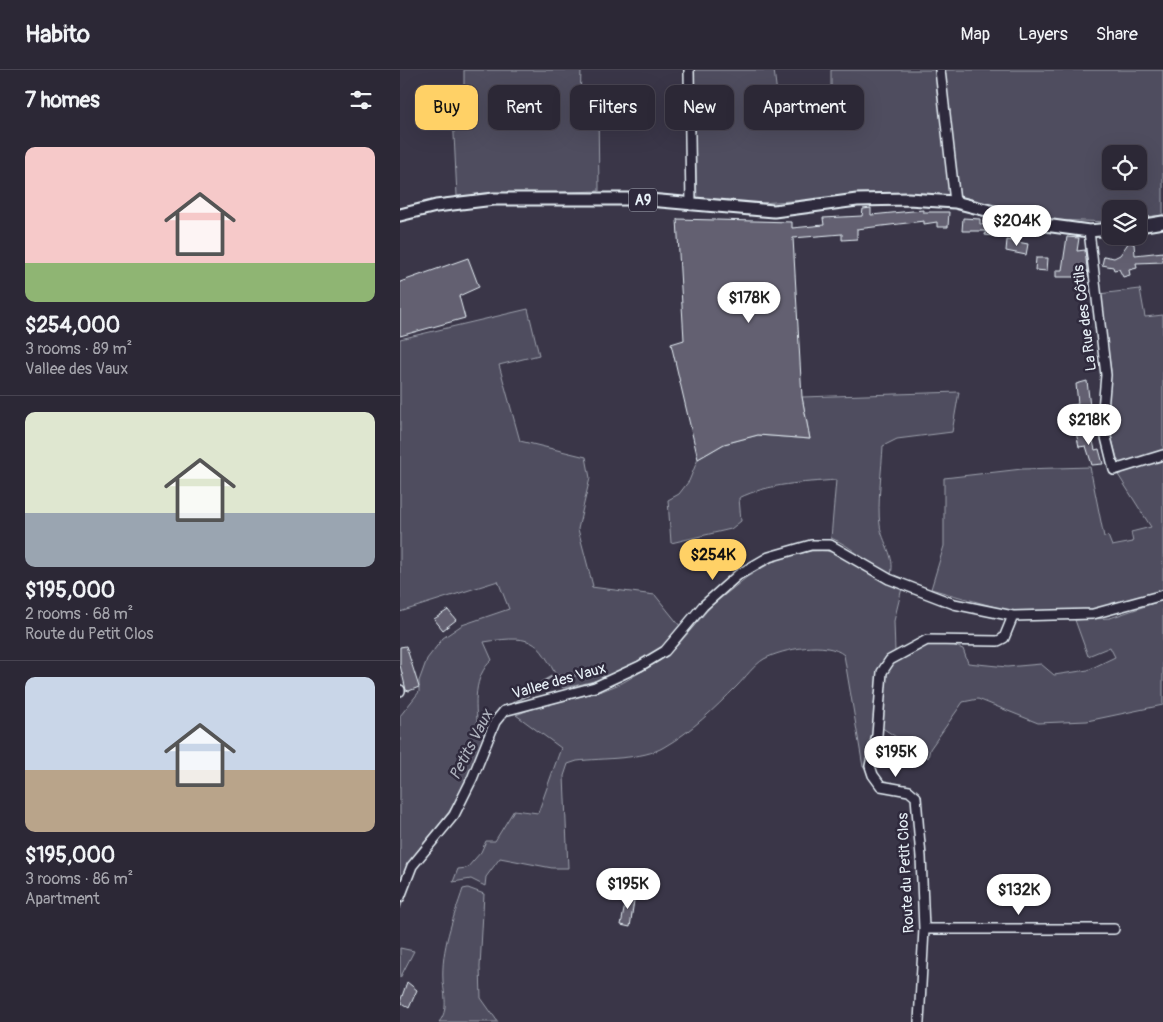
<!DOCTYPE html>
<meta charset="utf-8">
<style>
:root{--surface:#2c2836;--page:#34303e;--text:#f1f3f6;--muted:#a6a6ad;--line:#484451;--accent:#ffd166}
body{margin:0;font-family:Pangolin,sans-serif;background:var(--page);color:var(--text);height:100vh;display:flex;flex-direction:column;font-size:19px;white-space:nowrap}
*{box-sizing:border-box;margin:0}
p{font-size:16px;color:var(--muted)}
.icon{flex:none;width:28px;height:28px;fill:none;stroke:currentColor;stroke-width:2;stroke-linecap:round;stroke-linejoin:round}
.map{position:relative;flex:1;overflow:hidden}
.panel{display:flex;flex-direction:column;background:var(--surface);width:400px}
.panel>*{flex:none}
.top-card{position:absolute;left:15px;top:15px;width:475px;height:45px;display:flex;gap:10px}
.tools{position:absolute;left:702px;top:75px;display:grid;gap:10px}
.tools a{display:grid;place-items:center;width:45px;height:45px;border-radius:10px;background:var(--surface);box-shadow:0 5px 20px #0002,0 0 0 1px var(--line);font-size:25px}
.price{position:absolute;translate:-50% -42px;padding:0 11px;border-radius:18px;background:#fff;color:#222;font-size:16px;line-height:32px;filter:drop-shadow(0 1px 2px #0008)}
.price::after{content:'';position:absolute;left:50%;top:30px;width:15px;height:11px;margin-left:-8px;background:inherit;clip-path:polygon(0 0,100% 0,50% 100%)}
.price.selected{background:var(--accent);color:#111}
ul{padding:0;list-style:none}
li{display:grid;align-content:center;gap:10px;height:265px;padding:0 25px}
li+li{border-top:1px solid var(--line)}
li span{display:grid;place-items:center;height:155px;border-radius:10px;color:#555}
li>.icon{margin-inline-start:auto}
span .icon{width:90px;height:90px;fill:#fffc;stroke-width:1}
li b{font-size:21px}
h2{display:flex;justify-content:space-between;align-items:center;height:60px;padding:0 25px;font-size:21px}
.tag{padding:0 18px;border-radius:10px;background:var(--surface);box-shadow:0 5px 20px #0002,0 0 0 1px var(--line);font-size:18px;line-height:45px}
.tag.selected{background:var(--accent);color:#111}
header{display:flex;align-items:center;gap:30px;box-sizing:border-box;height:70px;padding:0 25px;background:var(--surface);border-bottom:1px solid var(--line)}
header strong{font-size:24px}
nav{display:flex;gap:28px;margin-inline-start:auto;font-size:18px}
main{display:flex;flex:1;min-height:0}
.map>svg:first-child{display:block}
.green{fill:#504e5f;stroke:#9ca0ac;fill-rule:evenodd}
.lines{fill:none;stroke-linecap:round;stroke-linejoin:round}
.stream{stroke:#a2a6b1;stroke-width:2.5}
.building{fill:#636171;stroke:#e8f1f8}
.minor-casing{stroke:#e8f1f8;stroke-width:12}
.major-casing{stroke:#e8f1f8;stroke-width:15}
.minor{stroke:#2f2a3d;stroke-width:9}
.major{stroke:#2f2a3d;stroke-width:11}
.labels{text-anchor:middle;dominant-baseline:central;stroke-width:5;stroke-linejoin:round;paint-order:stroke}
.shield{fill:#2f2a3d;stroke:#b0b5c0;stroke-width:1}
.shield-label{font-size:14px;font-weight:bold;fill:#e8f1f8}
.street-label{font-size:15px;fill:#e8f1f8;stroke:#2f2a3d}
.water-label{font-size:16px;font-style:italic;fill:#aeb2bd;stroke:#2f2a3d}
</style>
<header>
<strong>Habito</strong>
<nav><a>Map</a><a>Layers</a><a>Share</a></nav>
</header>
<main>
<section class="panel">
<h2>7 homes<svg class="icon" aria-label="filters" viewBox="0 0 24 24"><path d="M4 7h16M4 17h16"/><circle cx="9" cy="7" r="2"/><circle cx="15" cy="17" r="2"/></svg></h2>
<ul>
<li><span style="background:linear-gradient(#f6c9c9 75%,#8fb573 0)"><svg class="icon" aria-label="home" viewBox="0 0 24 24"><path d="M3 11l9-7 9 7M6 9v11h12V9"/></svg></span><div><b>$254,000</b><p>3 rooms · 89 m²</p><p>Vallee des Vaux</p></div></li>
<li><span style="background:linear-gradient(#dfe7d0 65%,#9aa5b1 0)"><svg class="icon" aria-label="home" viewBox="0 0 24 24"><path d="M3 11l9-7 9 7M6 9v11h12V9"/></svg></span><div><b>$195,000</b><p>2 rooms · 68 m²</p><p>Route du Petit Clos</p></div></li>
<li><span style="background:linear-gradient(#c9d6e8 60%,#b9a48a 0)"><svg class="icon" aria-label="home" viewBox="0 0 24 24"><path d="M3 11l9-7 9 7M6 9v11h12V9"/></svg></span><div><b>$195,000</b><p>3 rooms · 86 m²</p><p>Apartment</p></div></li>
</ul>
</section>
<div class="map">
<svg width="763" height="952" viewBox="0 0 763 952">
<rect width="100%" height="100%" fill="#3a3648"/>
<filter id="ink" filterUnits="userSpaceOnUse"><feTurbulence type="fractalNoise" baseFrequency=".02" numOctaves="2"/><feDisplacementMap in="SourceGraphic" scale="10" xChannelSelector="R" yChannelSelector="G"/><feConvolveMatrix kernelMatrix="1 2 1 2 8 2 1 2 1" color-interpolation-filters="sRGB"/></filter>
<g filter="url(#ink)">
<!-- green -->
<path class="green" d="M 64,0 L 181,0 L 180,36 L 198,36 L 199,121 L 57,126 L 52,23 L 64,23 Z
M 293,0 L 374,0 L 377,24 L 414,23 L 431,28 L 431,0 L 763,0 L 763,145 L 739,148 L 739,139 L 711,139 L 711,152 L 653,150 L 547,126 L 438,128 L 345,134 L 297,129 ZM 711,84 L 739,84 L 739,111 L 711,111 Z
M 740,219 L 745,247 L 763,245 L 763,381 L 721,395 L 717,388 L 705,343 L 711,300 L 699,224 Z
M 128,239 L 139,285 L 99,295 L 120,371 L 186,387 L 190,408 L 178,459 L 193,516 L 191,517 L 255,525 L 280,556 C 273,564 266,573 259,579 C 232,601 197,612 163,618 C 138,573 139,563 84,572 L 92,590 C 73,606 75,635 78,658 L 85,663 C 76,690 65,720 48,743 C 31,766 10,785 0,812 L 0,646 L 19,622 L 19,611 L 27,589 L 43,568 L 62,555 L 109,539 L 98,511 L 0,542 L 0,269 Z
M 559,322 L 552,362 L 497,369 L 483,376 C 482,397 477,436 480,455 C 482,472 496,487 491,504 C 468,496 453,476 431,468 L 436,410 C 402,413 370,413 339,428 L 341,451 L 331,459 L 271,473 L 268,430 L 279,424 L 289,411 L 298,389 L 324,374 L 358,365 L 410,369 L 402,327 Z
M 763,389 L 763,521 L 693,539 L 613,542 L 531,519 L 544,476 L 544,408 L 622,399 L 690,397 L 704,467 L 708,466 L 712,476 L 733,472 L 731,462 L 751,457 L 717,403 Z
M 411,481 C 418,481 425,480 431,482 C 456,490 475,511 502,518 L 494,551 L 495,582 L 487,586 L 477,601 L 473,663 L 468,694 L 463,697 L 444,585 C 427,570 383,579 364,589 C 354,595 345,608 337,616 C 314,639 292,661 264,677 C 243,690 202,688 177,691 L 168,694 L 164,706 L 168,798 L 152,798 L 100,788 L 86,807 L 85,816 L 71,809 L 53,812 L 58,799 L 67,798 L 81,782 L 86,771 L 95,771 L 114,740 L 138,743 L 161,678 L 116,645 L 134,638 L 202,621 L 222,613 L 261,590 L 277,576 L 311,536 L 347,507 L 377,489 Z
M 763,530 L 763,635 L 687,651 L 638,653 L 578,629 L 563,632 L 530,679 L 528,688 L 481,657 L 484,602 L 491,593 L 528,573 L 550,574 L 563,579 L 568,593 L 607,597 L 641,594 L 654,605 L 688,600 L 715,587 L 710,577 L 688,586 L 675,550 L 710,548 Z
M 68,818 L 84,824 L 80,897 L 81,928 L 98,952 L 39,952 C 49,940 44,925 43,911 C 41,879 53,849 63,819 Z
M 0,878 L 14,881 L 0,908 Z"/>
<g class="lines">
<!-- stream -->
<path class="stream" d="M 104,638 L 134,622 L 142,612 L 153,606 L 171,606 L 193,601 L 202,594
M 0,837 L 3,829"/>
</g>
<!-- building -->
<path class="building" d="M 471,138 L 471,145 L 523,140 L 523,142 L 549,142 L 548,157 L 537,157 L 537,152 L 524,154 L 524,151 L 457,159 L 457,169 L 442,170 L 442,164 L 393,168 L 402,327 L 410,369 L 358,365 L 324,374 L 298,389 L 271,274 L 284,270 L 277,149 L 392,152 L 392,158 L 424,155 L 423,148 L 462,146 L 463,139 Z
M 563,148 L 580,149 L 580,154 L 603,155 L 603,167 L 585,165 L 586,161 L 562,161 Z
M 667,167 L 679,168 L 677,181 L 685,180 L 688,207 L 656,207 L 656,200 L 662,200 Z
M 607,170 L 628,174 L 626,185 L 606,181 Z
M 729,172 L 734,174 L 735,185 L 763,182 L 763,192 L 736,193 L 737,198 L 729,200 L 730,205 L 723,207 L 719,199 L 714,200 L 713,197 L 702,195 L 704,186 L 714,188 L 720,185 Z
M 68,188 L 79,217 L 59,226 L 65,248 L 0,266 L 0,212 Z
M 636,188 L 648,188 L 647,201 L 635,200 Z
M 687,311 L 691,345 L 679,346 L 680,357 L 665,359 L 663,351 L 667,350 L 666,336 L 678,334 L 676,314 Z
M 690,358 L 695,380 L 699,379 L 703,394 L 692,395 L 686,376 L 679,377 L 676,362 Z
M 48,540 L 56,550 L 43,560 L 34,549 Z
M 6,576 L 19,617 L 9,621 L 6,620 L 0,595 L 0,577 Z
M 227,824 L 235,824 L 230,857 L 221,855 Z
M 7,912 L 17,920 L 9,938 L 0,932 Z"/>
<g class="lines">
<!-- minor casing -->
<g class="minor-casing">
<path id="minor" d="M 289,0 L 291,135
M 540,0 L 555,132
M 689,161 L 706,305 L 702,351 L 714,400 L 763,385
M 0,620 L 0,621
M 0,827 L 12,796 L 54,745 L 72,709 L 95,652 L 104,641 L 195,617 L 240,596 L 265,581 L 303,536 L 338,505 L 369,487 L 411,475 L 430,475 L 489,509 L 554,534 L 613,546 L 693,544 L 763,525
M 524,859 L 714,859
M 519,952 L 524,859 L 521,787 L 516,727 L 509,721 L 481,716 L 473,705 L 470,696 L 477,665 L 482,602 L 490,590 L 527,570 L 598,571 L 604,568 L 613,546"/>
</g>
<!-- major casing -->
<g class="major-casing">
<path id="major" d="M 0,145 L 36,136 L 94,129 L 238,129 L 374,141 L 457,130 L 508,129 L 555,132 L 645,155 L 689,161 L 711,159
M 739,156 L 763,152"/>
</g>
<!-- minor -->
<use href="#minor" class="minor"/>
<!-- major -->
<use href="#major" class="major"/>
</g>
</g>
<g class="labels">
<!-- shield labels -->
<rect class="shield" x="229" y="118.5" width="28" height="23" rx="4"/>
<g class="shield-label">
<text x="243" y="130">A9</text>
</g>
<!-- street labels -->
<g class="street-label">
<text transform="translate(685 248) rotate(-97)">La Rue des Côtils</text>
<text transform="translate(159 611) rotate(-16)">Vallee des Vaux</text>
<text transform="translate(506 803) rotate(-93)">Route du Petit Clos</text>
</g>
<!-- water labels -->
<g class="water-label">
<text transform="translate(71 675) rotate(-63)">Petits Vaux</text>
</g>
</g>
</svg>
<div class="tools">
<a><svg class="icon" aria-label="locate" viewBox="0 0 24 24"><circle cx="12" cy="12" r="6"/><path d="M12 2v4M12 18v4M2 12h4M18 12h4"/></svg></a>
<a><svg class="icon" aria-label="layers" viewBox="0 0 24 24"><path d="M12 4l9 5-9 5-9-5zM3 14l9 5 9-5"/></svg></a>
</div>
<b class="price" style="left:617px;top:177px">$204K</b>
<b class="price" style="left:349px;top:254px">$178K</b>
<b class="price" style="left:689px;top:376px">$218K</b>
<b class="price selected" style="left:313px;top:511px">$254K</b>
<b class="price" style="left:496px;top:708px">$195K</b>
<b class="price" style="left:228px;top:840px">$195K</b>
<b class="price" style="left:619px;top:846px">$132K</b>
<div class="top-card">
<a class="tag selected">Buy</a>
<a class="tag">Rent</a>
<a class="tag">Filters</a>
<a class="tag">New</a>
<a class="tag">Apartment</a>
</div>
</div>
</main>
